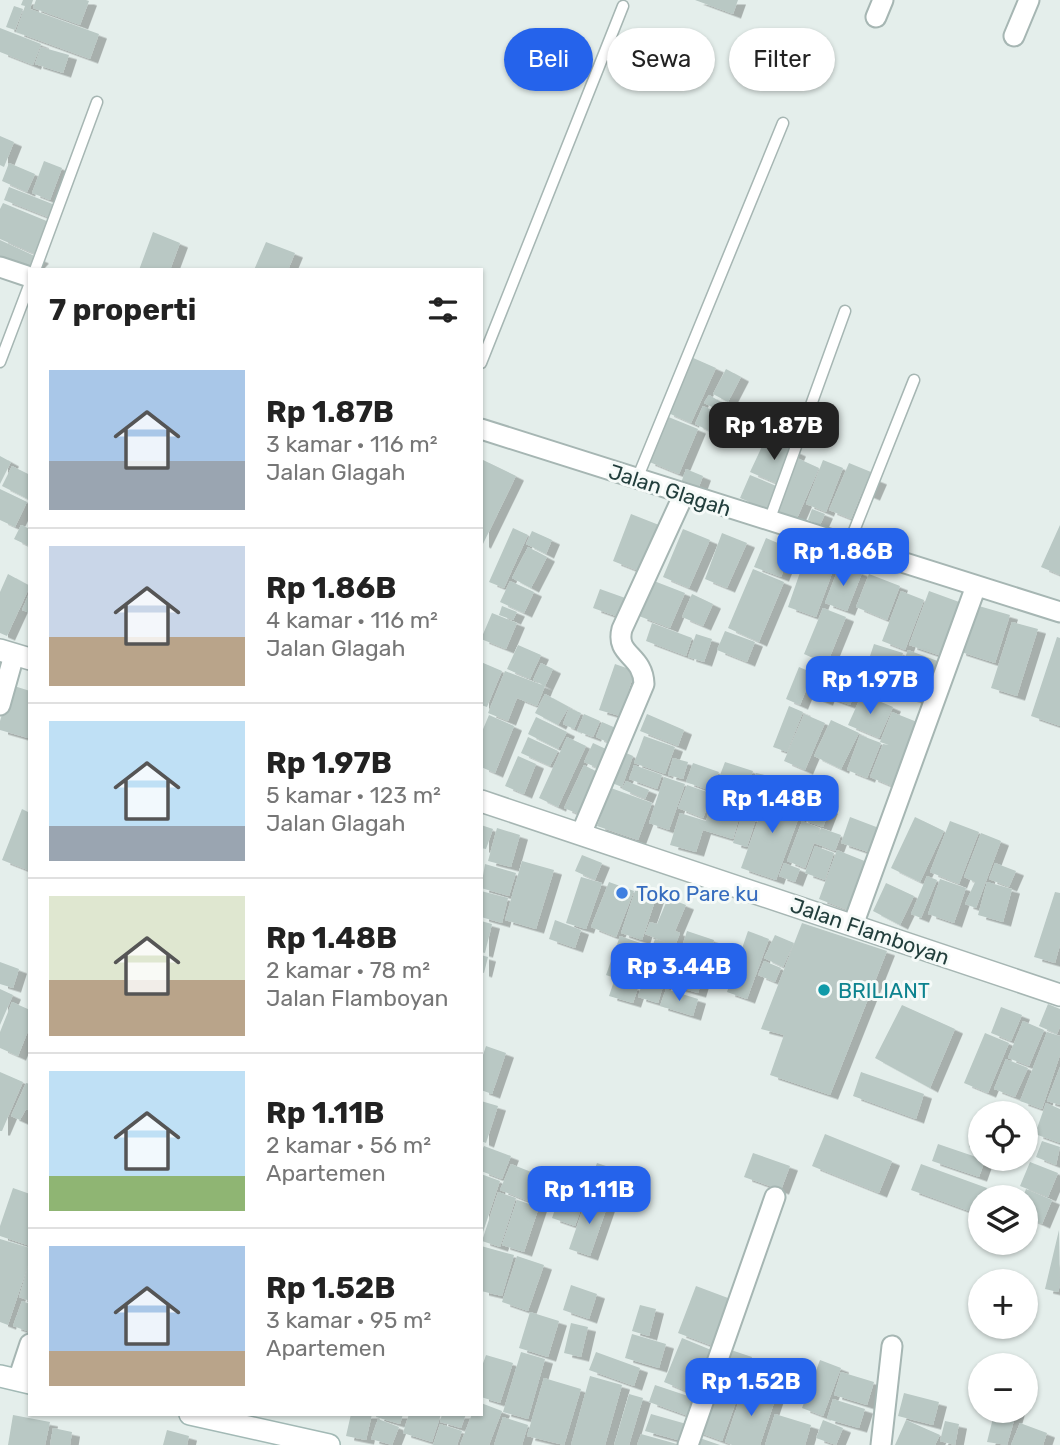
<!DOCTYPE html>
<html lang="id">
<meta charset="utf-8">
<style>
:root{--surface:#fff;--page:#f6f6f6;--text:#222;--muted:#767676;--line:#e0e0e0;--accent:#2563eb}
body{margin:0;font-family:Rubik,sans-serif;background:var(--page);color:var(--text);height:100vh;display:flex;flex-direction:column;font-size:26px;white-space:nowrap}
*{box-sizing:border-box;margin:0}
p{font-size:23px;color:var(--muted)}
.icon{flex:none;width:38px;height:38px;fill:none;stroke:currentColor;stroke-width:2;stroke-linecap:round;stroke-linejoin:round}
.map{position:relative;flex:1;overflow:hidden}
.sheet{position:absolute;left:28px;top:268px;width:455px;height:1148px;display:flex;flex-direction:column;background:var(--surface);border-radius:0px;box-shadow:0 2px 5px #0004}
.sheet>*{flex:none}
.banner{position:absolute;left:504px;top:28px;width:450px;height:63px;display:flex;gap:14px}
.buttons{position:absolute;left:968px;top:1101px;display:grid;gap:14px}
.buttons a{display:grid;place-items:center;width:70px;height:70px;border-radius:50%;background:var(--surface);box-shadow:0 2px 5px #0004;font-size:35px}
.price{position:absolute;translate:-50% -60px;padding:0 16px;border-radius:14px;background:var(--accent);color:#fff;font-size:23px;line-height:46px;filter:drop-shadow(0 2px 4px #0008)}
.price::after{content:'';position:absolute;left:50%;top:42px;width:21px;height:16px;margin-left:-10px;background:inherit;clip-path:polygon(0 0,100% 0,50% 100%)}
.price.selected{background:#222;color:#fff}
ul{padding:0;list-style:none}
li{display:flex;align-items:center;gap:21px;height:175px;padding:0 21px}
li+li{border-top:2px solid var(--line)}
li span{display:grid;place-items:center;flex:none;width:196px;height:140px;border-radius:0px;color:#555}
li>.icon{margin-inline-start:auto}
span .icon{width:84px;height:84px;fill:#fffc;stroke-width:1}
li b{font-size:30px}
h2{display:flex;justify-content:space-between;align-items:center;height:84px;padding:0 21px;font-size:30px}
.tag{padding:0 24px;border-radius:32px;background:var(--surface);box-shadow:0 2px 5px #0004;font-size:24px;line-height:63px}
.tag.selected{background:var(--accent);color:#fff}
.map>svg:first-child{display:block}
.building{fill:#b9c8c4;filter:url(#shadow)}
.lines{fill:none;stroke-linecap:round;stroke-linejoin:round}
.service-casing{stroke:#a6b6b3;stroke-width:13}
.minor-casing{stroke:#a6b6b3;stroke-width:23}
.tertiary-casing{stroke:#a6b6b3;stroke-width:24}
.secondary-casing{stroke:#a2b9b5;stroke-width:24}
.service{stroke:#fff;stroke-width:10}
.minor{stroke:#fff;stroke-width:19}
.tertiary{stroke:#fff;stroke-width:21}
.secondary{stroke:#fff;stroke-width:21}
.shop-dot{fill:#3f7fe0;stroke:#f5faf8;stroke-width:2.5}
.culture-dot{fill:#0f9aa8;stroke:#f5faf8;stroke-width:2.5}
.labels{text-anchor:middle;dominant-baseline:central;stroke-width:6;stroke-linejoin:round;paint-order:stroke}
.street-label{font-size:21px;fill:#233f3d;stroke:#f5faf8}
.shop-label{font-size:21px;fill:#366cbe;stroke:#f5faf8;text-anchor:start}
.culture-label{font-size:21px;fill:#0d838f;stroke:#f5faf8;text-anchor:start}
</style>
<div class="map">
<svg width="1060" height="1445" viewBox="0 0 1060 1445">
<defs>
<filter id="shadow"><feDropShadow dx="8" dy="4.5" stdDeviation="0" flood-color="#0004"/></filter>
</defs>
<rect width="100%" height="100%" fill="#e4eeeb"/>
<!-- building -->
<path class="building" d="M 23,0 L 33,0 L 30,9 L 99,34 L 90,59 L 16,32 L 25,6 L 21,5 Z
M 36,0 L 86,0 L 89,1 L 80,25 L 33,8 Z
M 695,0 L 738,0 L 733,14 Z
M 14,6 L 23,9 L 15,30 L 6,27 Z
M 0,28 L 41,44 L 33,65 L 0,52 Z
M 41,47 L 69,55 L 63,73 L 35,64 Z
M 0,136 L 14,142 L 4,167 L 0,165 Z
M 44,161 L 62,168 L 50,200 L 32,193 Z
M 9,163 L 35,174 L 27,192 L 2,181 Z
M 9,187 L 55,205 L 50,218 L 4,200 Z
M 3,203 L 49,222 L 35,254 L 0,239 L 0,209 Z
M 153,232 L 180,243 L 170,270 L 139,270 Z
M 0,240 L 41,259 L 31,270 L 0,256 Z
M 266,242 L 295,253 L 288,270 L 254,270 Z
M 691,357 L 716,368 L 691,423 L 666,412 Z
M 726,369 L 741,377 L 728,402 L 713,394 Z
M 709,395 L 726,405 L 722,412 L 704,403 Z
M 703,406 L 725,416 L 716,434 L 695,424 Z
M 666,416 L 698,429 L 679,474 L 647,461 Z
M 766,438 L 798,452 L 783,486 L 750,472 Z
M 0,456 L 11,462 L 0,484 Z
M 797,458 L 819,468 L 795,523 L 772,513 Z
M 481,459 L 516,476 L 483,544 L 481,543 Z
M 823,460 L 843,468 L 826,512 L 806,504 Z
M 849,463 L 871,472 L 869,476 L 879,480 L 872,496 L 862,492 L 851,519 L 829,510 Z
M 12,466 L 30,475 L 30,500 L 2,486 Z
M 686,469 L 703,476 L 697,492 L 680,486 Z
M 750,475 L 781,488 L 771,511 L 740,498 Z
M 0,489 L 27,502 L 15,527 L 0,520 Z
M 812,509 L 825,514 L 820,525 L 808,520 Z
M 631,514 L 659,525 L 641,572 L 613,561 Z
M 21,525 L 30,529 L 29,546 L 14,539 Z
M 1060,525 L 1060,575 L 1041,567 Z
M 513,528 L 528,535 L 504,588 L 489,582 Z
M 683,529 L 710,540 L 689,588 L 663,577 Z
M 532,531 L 552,540 L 546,554 L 526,544 Z
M 722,533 L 747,543 L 727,588 L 705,579 Z
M 766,538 L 792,549 L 781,577 L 754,567 Z
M 528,547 L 547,557 L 531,588 L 512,578 Z
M 805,558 L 834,568 L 816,617 L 788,607 Z
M 840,564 L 862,573 L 847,611 L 825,603 Z
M 753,569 L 784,582 L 759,642 L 728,628 Z
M 8,574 L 30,586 L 7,636 L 0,633 L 0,592 Z
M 869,574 L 900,586 L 887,620 L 856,607 Z
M 510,581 L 534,592 L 524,613 L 500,602 Z
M 654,581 L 685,593 L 670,628 L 639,616 Z
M 600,589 L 628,599 L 621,618 L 593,608 Z
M 30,591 L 30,613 L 22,610 Z
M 901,591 L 924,600 L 905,650 L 882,641 Z
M 929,591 L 962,603 L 944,657 L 909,645 Z
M 692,594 L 713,604 L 703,626 L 682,617 Z
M 972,604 L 1010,615 L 995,663 L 958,651 Z
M 502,606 L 517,612 L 513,620 L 499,615 Z
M 823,608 L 846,617 L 827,664 L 837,668 L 825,701 L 812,696 L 824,663 L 804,654 Z
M 492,613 L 517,623 L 506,649 L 481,639 Z
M 1012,622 L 1038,629 L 1017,696 L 991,688 Z
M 652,623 L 692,638 L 686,656 L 646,641 Z
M 725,631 L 755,642 L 747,662 L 717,650 Z
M 696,634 L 712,639 L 704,662 L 688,657 Z
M 1057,637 L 1060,638 L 1060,726 L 1031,716 Z
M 874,644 L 903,653 L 894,683 L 864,674 Z
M 518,645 L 541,655 L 530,679 L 507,669 Z
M 908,650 L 943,663 L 928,704 L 892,691 Z
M 481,662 L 502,671 L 487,707 L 481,705 Z
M 541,663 L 553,669 L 545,686 L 533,680 Z
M 615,664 L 635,671 L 620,716 L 599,710 Z
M 841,666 L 862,674 L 850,705 L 828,697 Z
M 799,667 L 813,673 L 800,705 L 786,699 Z
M 505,671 L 545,686 L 537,706 L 517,698 L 508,721 L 488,713 Z
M 11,685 L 30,691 L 28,738 L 0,730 L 0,721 Z
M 545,694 L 569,707 L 558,725 L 535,713 Z
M 862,694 L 893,707 L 879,738 L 848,725 Z
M 789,706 L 803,712 L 787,752 L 773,747 Z
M 569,708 L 581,713 L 574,729 L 563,724 Z
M 892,712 L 922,724 L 896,788 L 870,777 L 883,744 L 889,745 L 880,742 Z
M 584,714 L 600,721 L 593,737 L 577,731 Z
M 647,714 L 684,730 L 678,746 L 640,731 Z
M 804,714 L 825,723 L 805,770 L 784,761 Z
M 489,715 L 514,726 L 495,773 L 481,767 L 481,734 Z
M 536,717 L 567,732 L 558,749 L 528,734 Z
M 831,720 L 859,733 L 841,769 L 814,756 Z
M 602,722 L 618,729 L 612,744 L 596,737 Z
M 860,735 L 881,743 L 867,778 L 847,770 Z
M 644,736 L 675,747 L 665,774 L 634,763 Z
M 528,737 L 558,751 L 550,766 L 521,753 Z
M 567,737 L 586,746 L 558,807 L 539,798 Z
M 593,743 L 608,750 L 602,770 L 584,762 Z
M 624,752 L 633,756 L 622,787 L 612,783 Z
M 518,756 L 536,764 L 524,794 L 505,786 Z
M 673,758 L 688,762 L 683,779 L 668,775 Z
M 725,762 L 753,771 L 749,784 L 720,775 Z
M 693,763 L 719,772 L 711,791 L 686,782 Z
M 584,765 L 599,773 L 581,815 L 564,808 Z
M 634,765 L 662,775 L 657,789 L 629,779 Z
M 756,773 L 769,776 L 756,817 L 743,813 Z
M 664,777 L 685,784 L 669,830 L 649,823 Z
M 719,778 L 748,787 L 733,839 L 703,830 L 696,852 L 670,845 L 680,813 L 706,821 Z
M 626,781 L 649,790 L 645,799 L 622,789 Z
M 687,785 L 713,794 L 703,818 L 678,808 Z
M 611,788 L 652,803 L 638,840 L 597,826 Z
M 769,790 L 804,803 L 776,880 L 741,868 Z
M 806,801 L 830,809 L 823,827 L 800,819 Z
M 22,809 L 30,813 L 30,871 L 2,860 Z
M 742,815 L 756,819 L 747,847 L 733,843 Z
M 850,817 L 879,828 L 871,853 L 841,843 Z
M 915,817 L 944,831 L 920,882 L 891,868 Z
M 802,821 L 820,828 L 818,836 L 821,828 L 841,835 L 835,851 L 814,843 L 805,868 L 787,861 Z
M 950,821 L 979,832 L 959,884 L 930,872 Z
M 481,825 L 493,829 L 486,849 L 481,848 Z
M 497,828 L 520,835 L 511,867 L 488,861 Z
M 981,833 L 1001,841 L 976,908 L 965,904 L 975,882 L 964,877 Z
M 815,846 L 834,853 L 825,880 L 805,873 Z
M 837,850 L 867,862 L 850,911 L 819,899 Z
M 582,855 L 602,863 L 595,880 L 575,871 Z
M 522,861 L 554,870 L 536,929 L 505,920 Z
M 784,863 L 800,869 L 795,882 L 779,876 Z
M 995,863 L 1016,871 L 1009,887 L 989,879 Z
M 485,864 L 516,873 L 509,896 L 481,888 Z
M 927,876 L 937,880 L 921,918 L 911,914 Z
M 581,877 L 602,883 L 586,929 L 566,923 Z
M 940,879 L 966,888 L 954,923 L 928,914 Z
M 609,882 L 634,891 L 616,937 L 591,927 Z
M 987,882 L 1012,889 L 1003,922 L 978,915 Z
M 886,883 L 914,896 L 900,925 L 873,911 Z
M 636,888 L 657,895 L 642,940 L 621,933 Z
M 481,891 L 508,898 L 502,923 L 481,917 Z
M 1055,892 L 1060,893 L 1060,945 L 1055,963 L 1034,957 Z
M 668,898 L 686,905 L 675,931 L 680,933 L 675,946 L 680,948 L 667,981 L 643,972 L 655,939 L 666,942 L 645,934 L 650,922 L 657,924 Z
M 555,920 L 581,930 L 575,948 L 549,939 Z
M 481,921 L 492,924 L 485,953 L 481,952 Z
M 802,923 L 887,951 L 830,1095 L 770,1075 L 784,1035 L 761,1029 Z
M 687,931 L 714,940 L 698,993 L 670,985 Z
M 748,931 L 769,939 L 747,999 L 727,992 Z
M 775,935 L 794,943 L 783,967 L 764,958 Z
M 620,936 L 649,946 L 636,985 L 606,975 Z
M 481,955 L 488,957 L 484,973 L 481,972 Z
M 764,961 L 781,968 L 775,982 L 758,975 Z
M 0,962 L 19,969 L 13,988 L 0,984 Z
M 644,977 L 664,983 L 658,1003 L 638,997 Z
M 614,981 L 638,988 L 633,1003 L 609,996 Z
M 0,989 L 13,995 L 0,1025 Z
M 666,989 L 698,999 L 693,1016 L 660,1006 Z
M 12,1002 L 30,1010 L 30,1026 L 18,1056 L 0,1048 L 0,1032 Z
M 1048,1004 L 1060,1009 L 1060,1027 L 1057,1034 L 1039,1026 Z
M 902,1005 L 955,1029 L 930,1088 L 875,1058 Z
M 1001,1007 L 1022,1015 L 1011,1041 L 991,1033 Z
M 1023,1021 L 1044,1030 L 1029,1066 L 1008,1058 Z
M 1047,1032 L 1060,1036 L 1060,1055 L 1042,1109 L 1020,1101 Z
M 985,1033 L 1009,1043 L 988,1093 L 964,1083 Z
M 486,1046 L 506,1053 L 492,1094 L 481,1090 L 481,1061 Z
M 1006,1059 L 1028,1068 L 1015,1097 L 994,1089 Z
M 1060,1067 L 1060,1105 L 1047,1101 Z
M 0,1072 L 23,1082 L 2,1131 L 0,1131 Z
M 861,1072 L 924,1094 L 916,1119 L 853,1096 Z
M 26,1083 L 30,1084 L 30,1111 L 26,1109 L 20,1120 L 11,1116 Z
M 481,1101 L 498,1106 L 486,1143 L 481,1141 Z
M 1046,1103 L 1060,1109 L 1060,1143 L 1035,1134 Z
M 980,1115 L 980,1151 L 969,1147 Z
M 825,1134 L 892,1161 L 879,1193 L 812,1166 Z
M 1042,1141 L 1060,1147 L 1056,1165 L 1036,1157 Z
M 938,1144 L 985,1160 L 979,1177 L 932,1161 Z
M 484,1146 L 511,1156 L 502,1179 L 481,1171 L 481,1152 Z
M 753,1153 L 790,1166 L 781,1190 L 744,1177 Z
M 1030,1162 L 1058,1173 L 1048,1197 L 1020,1186 Z
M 597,1163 L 612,1168 L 605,1191 L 589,1185 Z
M 511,1164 L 549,1179 L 538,1205 L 500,1190 Z
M 921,1164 L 987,1188 L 983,1197 L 980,1197 L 977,1214 L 911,1190 Z
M 481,1174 L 500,1181 L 482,1235 L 481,1235 Z
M 564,1184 L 587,1192 L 575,1226 L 552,1218 Z
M 13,1188 L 30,1194 L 30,1246 L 0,1236 L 0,1226 Z
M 1026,1189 L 1052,1200 L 1042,1224 L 1026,1217 L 1026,1197 L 1023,1197 Z
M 498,1192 L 516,1198 L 500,1247 L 482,1241 Z
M 587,1197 L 608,1204 L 590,1256 L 569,1249 Z
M 517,1200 L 539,1207 L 524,1252 L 502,1245 Z
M 1059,1230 L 1060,1285 L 1058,1292 L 1045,1289 Z
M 0,1239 L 30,1248 L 30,1259 L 8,1325 L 0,1322 Z
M 481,1246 L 514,1255 L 502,1296 L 481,1291 Z
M 517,1256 L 544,1265 L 528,1311 L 502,1302 Z
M 29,1264 L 30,1265 L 30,1301 L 19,1297 Z
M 571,1285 L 597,1294 L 589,1319 L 563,1310 Z
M 696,1286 L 736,1301 L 718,1348 L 678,1333 Z
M 22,1301 L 30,1304 L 30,1332 L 13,1326 Z
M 640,1305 L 656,1309 L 649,1336 L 632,1331 Z
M 530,1312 L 559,1321 L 548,1357 L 519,1348 Z
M 571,1323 L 588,1327 L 581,1357 L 564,1353 Z
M 632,1334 L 666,1344 L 659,1368 L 625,1358 Z
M 682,1338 L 716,1352 L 698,1396 L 664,1382 Z
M 722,1347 L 752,1357 L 722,1441 L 692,1430 Z
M 521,1352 L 545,1359 L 528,1419 L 503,1412 Z
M 596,1352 L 640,1368 L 634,1386 L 589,1370 Z
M 486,1355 L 513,1363 L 500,1403 L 481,1397 L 481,1369 Z
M 820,1360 L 841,1368 L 823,1416 L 802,1408 Z
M 841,1372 L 874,1382 L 867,1405 L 834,1395 Z
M 590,1376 L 622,1385 L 605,1445 L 571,1445 Z
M 544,1378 L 581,1389 L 564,1445 L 527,1436 Z
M 655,1385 L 694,1398 L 688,1416 L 649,1402 Z
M 744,1386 L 776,1397 L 760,1445 L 732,1445 L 725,1442 Z
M 904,1393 L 939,1402 L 933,1425 L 898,1416 Z
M 629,1394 L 643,1398 L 629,1445 L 614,1445 Z
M 833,1399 L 865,1409 L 859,1428 L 827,1419 Z
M 481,1403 L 502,1411 L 489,1445 L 460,1445 L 472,1414 L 481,1414 Z
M 995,1410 L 1017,1410 L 1007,1445 L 987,1442 Z
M 351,1414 L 372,1414 L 366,1440 L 346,1436 Z
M 377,1414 L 403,1414 L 400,1424 L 376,1417 Z
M 409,1414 L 441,1414 L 432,1442 L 403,1433 Z
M 442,1414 L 466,1414 L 461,1428 L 440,1422 Z
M 651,1414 L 690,1425 L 685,1442 L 645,1431 Z
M 775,1414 L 811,1425 L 805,1445 L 765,1445 Z
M 13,1415 L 50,1422 L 45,1445 L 8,1445 Z
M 503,1417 L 528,1425 L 522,1445 L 494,1445 Z
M 378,1419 L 399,1427 L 392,1445 L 371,1439 Z
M 823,1420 L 843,1428 L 836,1445 L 816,1438 Z
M 906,1420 L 940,1435 L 935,1445 L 895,1445 Z
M 945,1421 L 959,1424 L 955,1445 L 940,1441 Z
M 1020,1423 L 1047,1433 L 1043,1445 L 1011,1445 Z
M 440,1424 L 462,1431 L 457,1445 L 433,1445 Z
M 53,1428 L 72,1432 L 70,1445 L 50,1445 Z
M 167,1430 L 189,1436 L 187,1445 L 163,1445 Z
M 641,1434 L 677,1444 L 677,1445 L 637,1445 Z
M 691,1435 L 720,1445 L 688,1445 Z"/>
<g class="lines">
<!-- service casing -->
<g class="service-casing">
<path id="service" d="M 35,270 L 97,102
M 0,362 L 30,283
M 481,363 L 623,6
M 637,479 L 783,123
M 769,521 L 845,311
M 848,546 L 914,380"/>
</g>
<!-- minor casing -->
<g class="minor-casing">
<path id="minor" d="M 876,17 L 883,0
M 1014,36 L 1029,0
M 0,267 L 30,277
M 481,429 L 1060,612
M 0,705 L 14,655
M 581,834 L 644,684 C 643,654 615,656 622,629 L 684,494
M 853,925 L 976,586
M 18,1380 L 30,1344
M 688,1445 L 775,1197
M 881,1445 L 892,1346"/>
</g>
<!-- tertiary casing -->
<g class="tertiary-casing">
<path id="tertiary" d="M 0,650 L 30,659
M 481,801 L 1060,995"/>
</g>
<!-- secondary casing -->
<g class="secondary-casing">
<path id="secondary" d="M 0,1376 L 30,1383
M 190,1414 L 329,1445"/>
</g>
<!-- service -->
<use href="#service" class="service"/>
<!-- minor -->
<use href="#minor" class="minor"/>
<!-- tertiary -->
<use href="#tertiary" class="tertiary"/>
<!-- secondary -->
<use href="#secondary" class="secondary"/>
</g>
<!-- markers -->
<circle class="shop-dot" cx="622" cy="893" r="7"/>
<circle class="culture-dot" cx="824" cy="990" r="7"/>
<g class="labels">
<!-- street labels -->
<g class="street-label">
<text transform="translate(670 490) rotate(18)">Jalan Glagah</text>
<text transform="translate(870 931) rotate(19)">Jalan Flamboyan</text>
</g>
<!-- shop labels -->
<g class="shop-label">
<text x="636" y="893">Toko Pare ku</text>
</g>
<!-- culture labels -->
<g class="culture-label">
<text x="838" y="990">BRILIANT</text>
</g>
</g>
</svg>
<div class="buttons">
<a><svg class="icon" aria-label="locate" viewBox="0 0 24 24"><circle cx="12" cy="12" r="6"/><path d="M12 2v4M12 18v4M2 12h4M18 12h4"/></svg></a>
<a><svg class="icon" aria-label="layers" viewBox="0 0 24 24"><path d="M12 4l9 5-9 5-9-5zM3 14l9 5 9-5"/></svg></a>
<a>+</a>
<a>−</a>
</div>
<b class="price selected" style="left:774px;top:462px">Rp 1.87B</b>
<b class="price" style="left:843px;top:588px">Rp 1.86B</b>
<b class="price" style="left:870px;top:716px">Rp 1.97B</b>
<b class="price" style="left:772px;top:835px">Rp 1.48B</b>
<b class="price" style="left:679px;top:1003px">Rp 3.44B</b>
<b class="price" style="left:589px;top:1226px">Rp 1.11B</b>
<b class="price" style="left:751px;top:1418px">Rp 1.52B</b>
<div class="banner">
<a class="tag selected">Beli</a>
<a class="tag">Sewa</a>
<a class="tag">Filter</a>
</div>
<section class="sheet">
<h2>7 properti<svg class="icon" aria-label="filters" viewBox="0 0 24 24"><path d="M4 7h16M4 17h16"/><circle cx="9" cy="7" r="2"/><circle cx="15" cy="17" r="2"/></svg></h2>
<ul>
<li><span style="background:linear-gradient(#a9c7e8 65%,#9aa5b1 0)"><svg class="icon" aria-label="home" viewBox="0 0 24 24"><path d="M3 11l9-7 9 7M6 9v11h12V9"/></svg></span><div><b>Rp 1.87B</b><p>3 kamar · 116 m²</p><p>Jalan Glagah</p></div></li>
<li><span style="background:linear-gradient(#c9d6e8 65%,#b9a48a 0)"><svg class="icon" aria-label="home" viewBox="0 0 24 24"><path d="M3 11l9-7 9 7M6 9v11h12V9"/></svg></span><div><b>Rp 1.86B</b><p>4 kamar · 116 m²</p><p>Jalan Glagah</p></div></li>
<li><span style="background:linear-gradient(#bfe0f5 75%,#9aa5b1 0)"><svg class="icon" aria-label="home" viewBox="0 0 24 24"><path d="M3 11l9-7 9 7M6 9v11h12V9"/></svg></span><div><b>Rp 1.97B</b><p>5 kamar · 123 m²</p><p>Jalan Glagah</p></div></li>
<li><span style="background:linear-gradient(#dfe7d0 60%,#b9a48a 0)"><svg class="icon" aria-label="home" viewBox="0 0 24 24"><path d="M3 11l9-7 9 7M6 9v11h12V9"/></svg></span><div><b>Rp 1.48B</b><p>2 kamar · 78 m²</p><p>Jalan Flamboyan</p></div></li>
<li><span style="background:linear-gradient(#bfe0f5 75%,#8fb573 0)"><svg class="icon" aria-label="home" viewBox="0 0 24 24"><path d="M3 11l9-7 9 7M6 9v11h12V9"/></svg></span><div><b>Rp 1.11B</b><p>2 kamar · 56 m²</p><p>Apartemen</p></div></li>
<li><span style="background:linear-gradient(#a9c7e8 75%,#b9a48a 0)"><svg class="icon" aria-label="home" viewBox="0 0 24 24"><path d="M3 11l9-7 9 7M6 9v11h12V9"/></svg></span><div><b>Rp 1.52B</b><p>3 kamar · 95 m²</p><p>Apartemen</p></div></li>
</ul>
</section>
</div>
